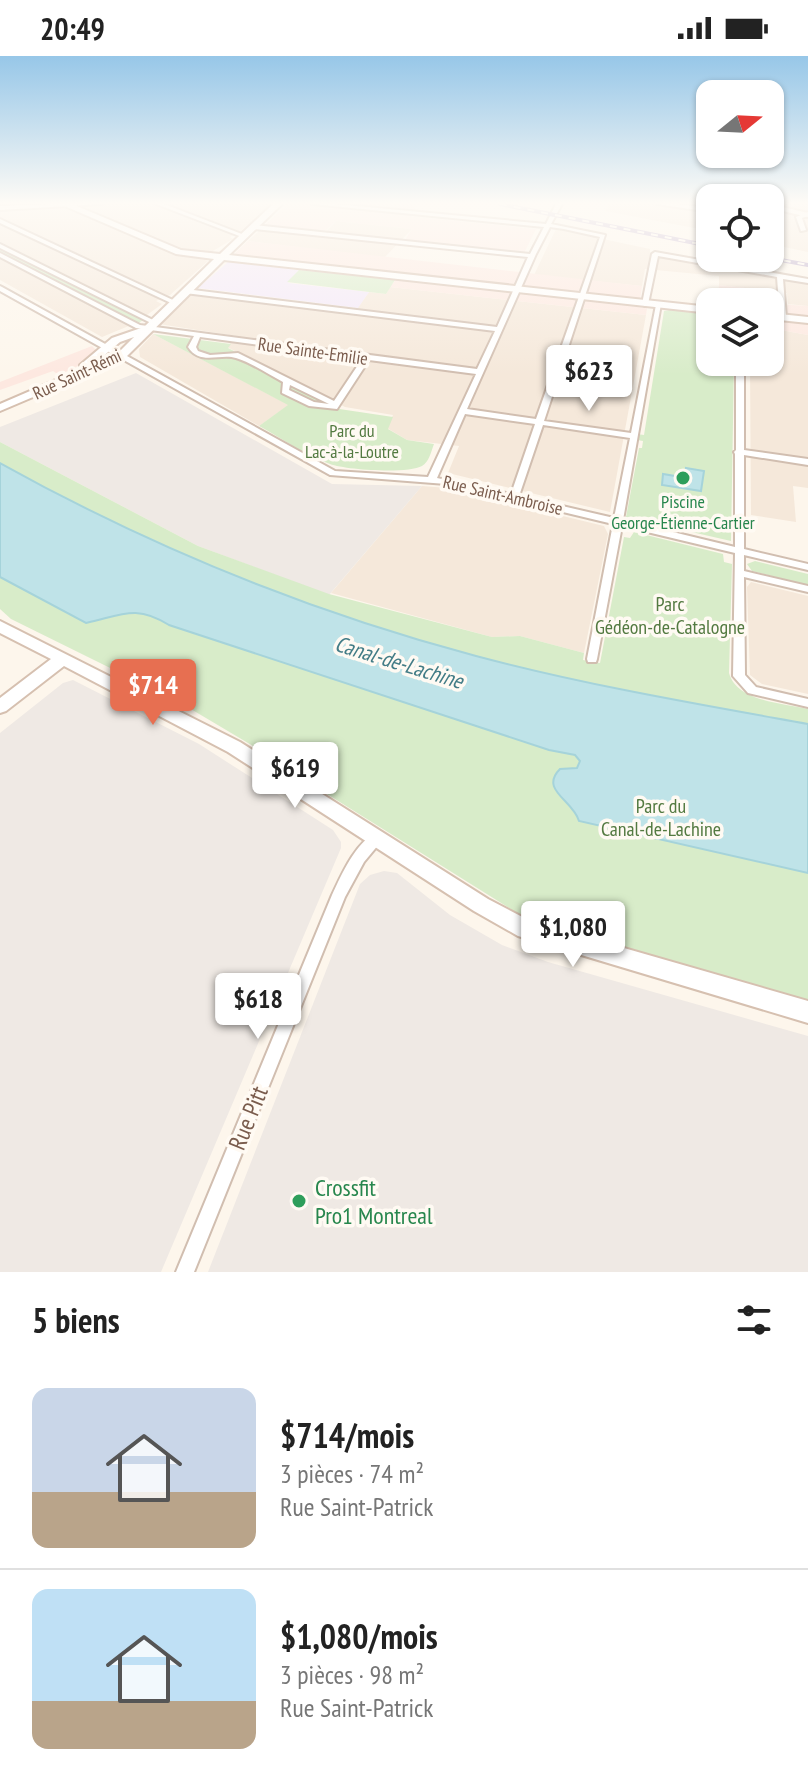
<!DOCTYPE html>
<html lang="fr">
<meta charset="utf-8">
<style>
:root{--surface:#fff;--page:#f2f2f2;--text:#222;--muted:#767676;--line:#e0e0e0;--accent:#e76f51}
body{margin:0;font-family:"PT Sans Narrow",sans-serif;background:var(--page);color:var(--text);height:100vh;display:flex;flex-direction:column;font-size:30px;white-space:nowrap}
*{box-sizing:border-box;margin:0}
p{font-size:26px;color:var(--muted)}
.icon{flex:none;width:44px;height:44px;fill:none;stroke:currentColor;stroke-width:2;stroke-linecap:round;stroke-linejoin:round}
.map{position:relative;height:1216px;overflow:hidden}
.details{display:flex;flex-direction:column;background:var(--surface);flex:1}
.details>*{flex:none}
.needle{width:52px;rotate:72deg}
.tools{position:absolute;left:696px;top:24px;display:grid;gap:16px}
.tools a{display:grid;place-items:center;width:88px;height:88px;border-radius:16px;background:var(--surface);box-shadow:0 2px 6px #0004;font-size:40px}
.price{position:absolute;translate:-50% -68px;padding:0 18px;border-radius:8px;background:#fff;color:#222;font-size:26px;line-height:52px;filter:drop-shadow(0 2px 4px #0008)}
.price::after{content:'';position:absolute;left:50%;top:48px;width:24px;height:18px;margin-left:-12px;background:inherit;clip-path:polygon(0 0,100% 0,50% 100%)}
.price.current{background:var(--accent);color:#fff}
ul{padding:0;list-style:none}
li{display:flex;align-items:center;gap:24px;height:200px;padding:0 32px}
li+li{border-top:2px solid var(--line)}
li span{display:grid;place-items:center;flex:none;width:224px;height:160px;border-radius:16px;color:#555}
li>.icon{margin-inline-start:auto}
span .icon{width:96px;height:96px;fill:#fffc;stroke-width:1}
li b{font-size:34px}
h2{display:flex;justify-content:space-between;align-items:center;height:96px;padding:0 32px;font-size:34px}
.status{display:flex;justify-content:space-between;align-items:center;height:56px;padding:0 40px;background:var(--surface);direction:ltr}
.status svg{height:22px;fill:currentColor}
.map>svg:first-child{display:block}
.residential{fill:#f5e8da}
.commercial{fill:#fde8e0}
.industrial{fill:#efe9e4}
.education{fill:#f3e8fa}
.green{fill:#d8ecc9}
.water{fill:#bfe3e8;stroke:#a5d3da;stroke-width:2}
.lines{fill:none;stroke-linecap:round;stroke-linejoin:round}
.minor-casing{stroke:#d1beb0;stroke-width:4}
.secondary-casing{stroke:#d6c0b0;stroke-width:4}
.minor{fill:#fff;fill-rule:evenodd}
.secondary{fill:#fff;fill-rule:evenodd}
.rail-casing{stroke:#b9a8c9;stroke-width:4}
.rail{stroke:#fffaf3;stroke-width:2;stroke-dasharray:7;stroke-linecap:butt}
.leisure-dot{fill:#2e9e5b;stroke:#fffaf3;stroke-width:3}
.labels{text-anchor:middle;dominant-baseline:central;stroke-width:7;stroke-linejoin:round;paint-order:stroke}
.far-street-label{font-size:18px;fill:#7a5c4d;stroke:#fffaf3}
.far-park-label{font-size:18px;fill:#537a41;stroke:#fffaf3}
.far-leisure-label{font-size:18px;fill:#27864d;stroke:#fffaf3}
.park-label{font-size:20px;fill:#537a41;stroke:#fffaf3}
.water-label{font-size:22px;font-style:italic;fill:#437c86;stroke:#fffaf3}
.near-street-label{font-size:24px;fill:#7a5c4d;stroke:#fffaf3}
.near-leisure-label{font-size:24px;fill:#27864d;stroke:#fffaf3;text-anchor:start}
</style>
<div class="status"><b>20:49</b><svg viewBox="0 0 49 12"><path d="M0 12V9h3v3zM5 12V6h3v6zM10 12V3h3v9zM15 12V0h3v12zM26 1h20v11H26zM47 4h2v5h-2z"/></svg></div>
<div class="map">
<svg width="808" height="1216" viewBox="0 0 808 1216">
<rect width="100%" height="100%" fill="#fdf6ec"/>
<!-- residential -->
<path class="residential" d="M 0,148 L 270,148 L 240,176 L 230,181 L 233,183 L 213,195 L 205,204 L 208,205 L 170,239 L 156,245 L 162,248 L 136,267 L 102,281 L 0,224 Z
M 610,148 L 710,148 L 710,175 L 605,155 Z
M 770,148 L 808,148 L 808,196 L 770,188 Z
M 336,165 L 412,173 L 384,202 L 248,185 L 259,175 L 321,181 Z
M 556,173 L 650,193 L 650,200 L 808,228 L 808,250 L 788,248 L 787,237 L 719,229 L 719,220 L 645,213 L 642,230 L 534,219 Z
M 390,231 L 646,259 L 610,456 L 448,417 L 459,390 L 407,384 L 387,372 L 393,359 L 345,351 L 227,291 L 236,280 L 159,268 L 190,239 L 353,258 L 369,236 L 386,238 Z
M 770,272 L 808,279 L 808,432 L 793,430 L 796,466 L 751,459 L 750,306 L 770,306 Z
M 153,278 L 289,349 L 259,370 L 140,301 L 139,293 Z
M 422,430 L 447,432 L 604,470 L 608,478 L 584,597 L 520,580 L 492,581 L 331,537 Z
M 751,526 L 808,540 L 808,638 L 762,628 L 750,619 L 747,531 Z"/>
<!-- commercial -->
<path class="commercial" d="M 288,148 L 417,148 L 408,160 L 536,173 L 524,197 L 405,184 L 412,173 L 336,165 L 325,175 L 265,169 Z
M 248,185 L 642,230 L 639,251 L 647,252 L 646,259 L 390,231 L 401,217 L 234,198 Z
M 719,229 L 774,235 L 777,248 L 808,250 L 808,279 L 770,272 L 770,246 L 718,246 Z
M 92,290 L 97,295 L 78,310 L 59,319 L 53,315 L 0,334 L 0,326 Z"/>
<!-- industrial -->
<path class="industrial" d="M 136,317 L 332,428 L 422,430 L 329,539 L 198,490 L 0,386 L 0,371 Z
M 73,624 L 199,688 L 333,774 L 341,786 L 341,792 L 161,1216 L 0,1216 L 0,677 L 63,627 Z
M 384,815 L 397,817 L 450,859 L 502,889 L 548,906 L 808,980 L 808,1216 L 208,1216 L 360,828 L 370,819 Z"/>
<!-- education -->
<path class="education" d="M 228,206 L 299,214 L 288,227 L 369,236 L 358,252 L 198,232 Z"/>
<!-- green -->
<path class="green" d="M 0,187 L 148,261 L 132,271 L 0,202 Z
M 299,214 L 395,224 L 386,238 L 287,226 Z
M 670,254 L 710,258 L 710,306 L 734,306 L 731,485 L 626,461 L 639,392 L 642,392 L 643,385 L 637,384 L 637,378 L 644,379 L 664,255 Z
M 153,278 L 231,288 L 228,292 L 330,344 L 326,351 L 393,361 L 388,373 L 407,384 L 434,388 C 431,396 429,406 422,410 C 408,418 346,414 330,408 C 306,400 282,382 259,370 L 288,349 Z
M 0,386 L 198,490 L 329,538 L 492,581 L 520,580 L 584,597 L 583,604 L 600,607 L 624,481 L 630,482 L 634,476 L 723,498 L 724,506 L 732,508 L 729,617 C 737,646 784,647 808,653 L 808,944 L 525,862 L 303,723 L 295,715 L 179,646 L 11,563 L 0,553 Z
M 755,505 L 808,518 L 808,529 L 752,515 L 747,508 Z"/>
<!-- water -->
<path class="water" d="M 0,407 C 149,490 311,556 476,600 C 585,629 697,648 808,668 L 808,817 L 579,765 C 573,744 539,734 560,713 L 577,712 L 580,705 L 575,699 L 549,694 L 169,569 C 136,548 122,559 86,567 L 0,521 Z
M 686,412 L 704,415 L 701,435 L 662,429 L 663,418 L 687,422 Z"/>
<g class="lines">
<!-- minor casing -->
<g class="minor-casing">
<path id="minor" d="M 51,148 L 102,148 L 0,154 L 0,150 Z
M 156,148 L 164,148 L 247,180 L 242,181 Z
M 312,148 L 335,148 L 546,168 L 556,148 L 562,148 L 551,168 L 605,179 L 544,365 L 631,377 L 656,249 L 661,248 L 623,464 L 735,491 L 735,398 L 734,396 L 736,394 L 736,306 L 744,306 L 744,394 L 808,403 L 808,409 L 744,399 L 744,493 L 808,508 L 808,514 L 744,499 L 744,515 L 808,530 L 808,536 L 744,521 L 745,619 L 756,631 L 808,643 L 808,651 L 748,637 L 733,620 L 735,497 L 622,470 L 597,603 L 596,606 L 588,606 L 587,603 L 613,468 L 446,428 L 330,419 L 0,235 L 0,230 L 2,231 L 335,415 L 428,421 L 476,318 L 369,304 L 337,353 L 309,350 L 282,337 L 283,326 C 268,318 252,307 236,302 C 220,297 200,310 188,291 L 194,280 L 136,272 L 0,201 L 0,197 L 2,198 L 140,269 L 477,313 L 495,275 L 185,237 L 182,235 L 185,233 L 497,271 L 528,201 L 254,173 L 251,171 L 254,169 L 530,198 L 544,171 ZM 550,171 L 564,173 L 600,181 L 536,363 L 467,353 L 536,198 ZM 200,281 L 362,303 L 334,345 L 238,297 L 210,299 L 198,295 L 196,291 ZM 290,329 L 329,348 L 314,346 L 289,334 ZM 465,358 L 535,368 L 511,438 L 437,422 ZM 543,369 L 630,382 L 614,462 L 519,440 Z
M 657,148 L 676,148 L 710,152 L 710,156 Z
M 808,156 L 808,160 L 802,162 L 806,174 L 801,175 L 796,161 Z
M 0,163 L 175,245 L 176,246 L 171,247 L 0,167 Z
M 0,188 L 155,265 L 156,266 L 151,267 L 0,192 Z
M 655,196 L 808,223 L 808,227 L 783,223 L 786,261 L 783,263 L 780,261 L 777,221 L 658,200 L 648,248 L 645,250 L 642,248 L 652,198 Z
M 377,776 L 382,778 L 384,782 L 364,806 L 345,841 L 194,1216 L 176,1216 L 332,839 C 342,818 355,787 377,776 Z"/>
</g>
<!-- secondary casing -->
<g class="secondary-casing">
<path id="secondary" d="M 60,148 L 72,148 L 181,194 L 220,198 L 273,148 L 282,148 L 229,199 L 710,251 L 710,257 L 224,204 L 125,302 L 0,355 L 0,348 L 81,313 L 80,309 L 112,282 L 144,271 L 214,203 L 176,198 ZM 134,281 L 117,298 L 95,307 L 120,286 Z
M 770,148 L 808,157 L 808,161 L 770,152 Z
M 770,257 L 808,261 L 808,267 L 770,263 Z
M 0,565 L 240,686 L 488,843 L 530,865 L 808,945 L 808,967 L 518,880 L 474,855 L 228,696 L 64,610 L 6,655 L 0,657 L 0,642 L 51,603 L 0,577 Z"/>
</g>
<!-- minor -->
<use href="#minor" class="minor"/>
<!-- secondary -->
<use href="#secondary" class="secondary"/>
<!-- rail casing -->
<g class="rail-casing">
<path id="rail" d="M 500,148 L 710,190
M 770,202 L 808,209"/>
</g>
<!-- rail -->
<use href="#rail" class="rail"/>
</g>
<!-- sky -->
<linearGradient id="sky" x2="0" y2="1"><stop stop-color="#97c7e8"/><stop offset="0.46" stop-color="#fefbf6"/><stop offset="1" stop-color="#fefbf6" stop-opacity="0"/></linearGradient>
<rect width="808" height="319" fill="url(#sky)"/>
<!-- markers -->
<g class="leisure-dot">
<circle cx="683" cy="422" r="8"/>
<circle cx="299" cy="1145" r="8"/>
</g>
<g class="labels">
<!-- far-street labels -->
<g class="far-street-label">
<text transform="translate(313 295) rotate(8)">Rue Sainte-Emilie</text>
<text transform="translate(77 318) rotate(-25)">Rue Saint-Rémi</text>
<text transform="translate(503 439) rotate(13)">Rue Saint-Ambroise</text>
</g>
<!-- far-park labels -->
<g class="far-park-label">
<text x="352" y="374">Parc du<tspan x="352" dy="21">Lac-à-la-Loutre</tspan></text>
</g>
<!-- far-leisure labels -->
<g class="far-leisure-label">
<text x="683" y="445">Piscine<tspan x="683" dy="21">George-Étienne-Cartier</tspan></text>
</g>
<!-- park labels -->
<g class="park-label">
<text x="670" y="548">Parc<tspan x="670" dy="23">Gédéon-de-Catalogne</tspan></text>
<text x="661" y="750">Parc du<tspan x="661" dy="23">Canal-de-Lachine</tspan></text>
</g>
<!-- water labels -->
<g class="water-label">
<text transform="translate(399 606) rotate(17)">Canal-de-Lachine</text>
</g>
<!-- near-street labels -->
<g class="near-street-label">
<text transform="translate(248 1062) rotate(-68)">Rue Pitt</text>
</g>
<!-- near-leisure labels -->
<g class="near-leisure-label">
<text x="315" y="1131">Crossfit<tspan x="315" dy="28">Pro1 Montreal</tspan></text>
</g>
</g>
</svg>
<div class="tools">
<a><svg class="needle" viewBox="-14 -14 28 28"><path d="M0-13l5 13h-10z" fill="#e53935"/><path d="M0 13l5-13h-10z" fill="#767676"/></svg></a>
<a><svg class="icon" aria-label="locate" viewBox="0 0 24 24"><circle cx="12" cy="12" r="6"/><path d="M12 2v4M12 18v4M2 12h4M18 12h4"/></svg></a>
<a><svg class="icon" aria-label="layers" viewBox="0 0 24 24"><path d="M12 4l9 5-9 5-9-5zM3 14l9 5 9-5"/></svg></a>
</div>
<b class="price" style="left:589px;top:357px">$623</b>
<b class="price current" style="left:153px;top:671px">$714</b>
<b class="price" style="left:295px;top:754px">$619</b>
<b class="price" style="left:573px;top:913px">$1,080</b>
<b class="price" style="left:258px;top:985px">$618</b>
</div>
<section class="details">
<h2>5 biens<svg class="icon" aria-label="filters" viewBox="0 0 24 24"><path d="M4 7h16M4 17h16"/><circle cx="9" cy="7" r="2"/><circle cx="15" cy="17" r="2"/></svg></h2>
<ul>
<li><span style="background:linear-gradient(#c9d6e8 65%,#b9a48a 0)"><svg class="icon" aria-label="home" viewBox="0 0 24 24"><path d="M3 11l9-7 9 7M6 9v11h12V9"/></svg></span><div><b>$714/mois</b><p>3 pièces · 74 m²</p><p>Rue Saint-Patrick</p></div></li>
<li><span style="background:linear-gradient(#bfe0f5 70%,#b9a48a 0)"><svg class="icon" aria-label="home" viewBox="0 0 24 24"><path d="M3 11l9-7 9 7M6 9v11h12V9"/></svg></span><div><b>$1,080/mois</b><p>3 pièces · 98 m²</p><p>Rue Saint-Patrick</p></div></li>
</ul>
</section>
